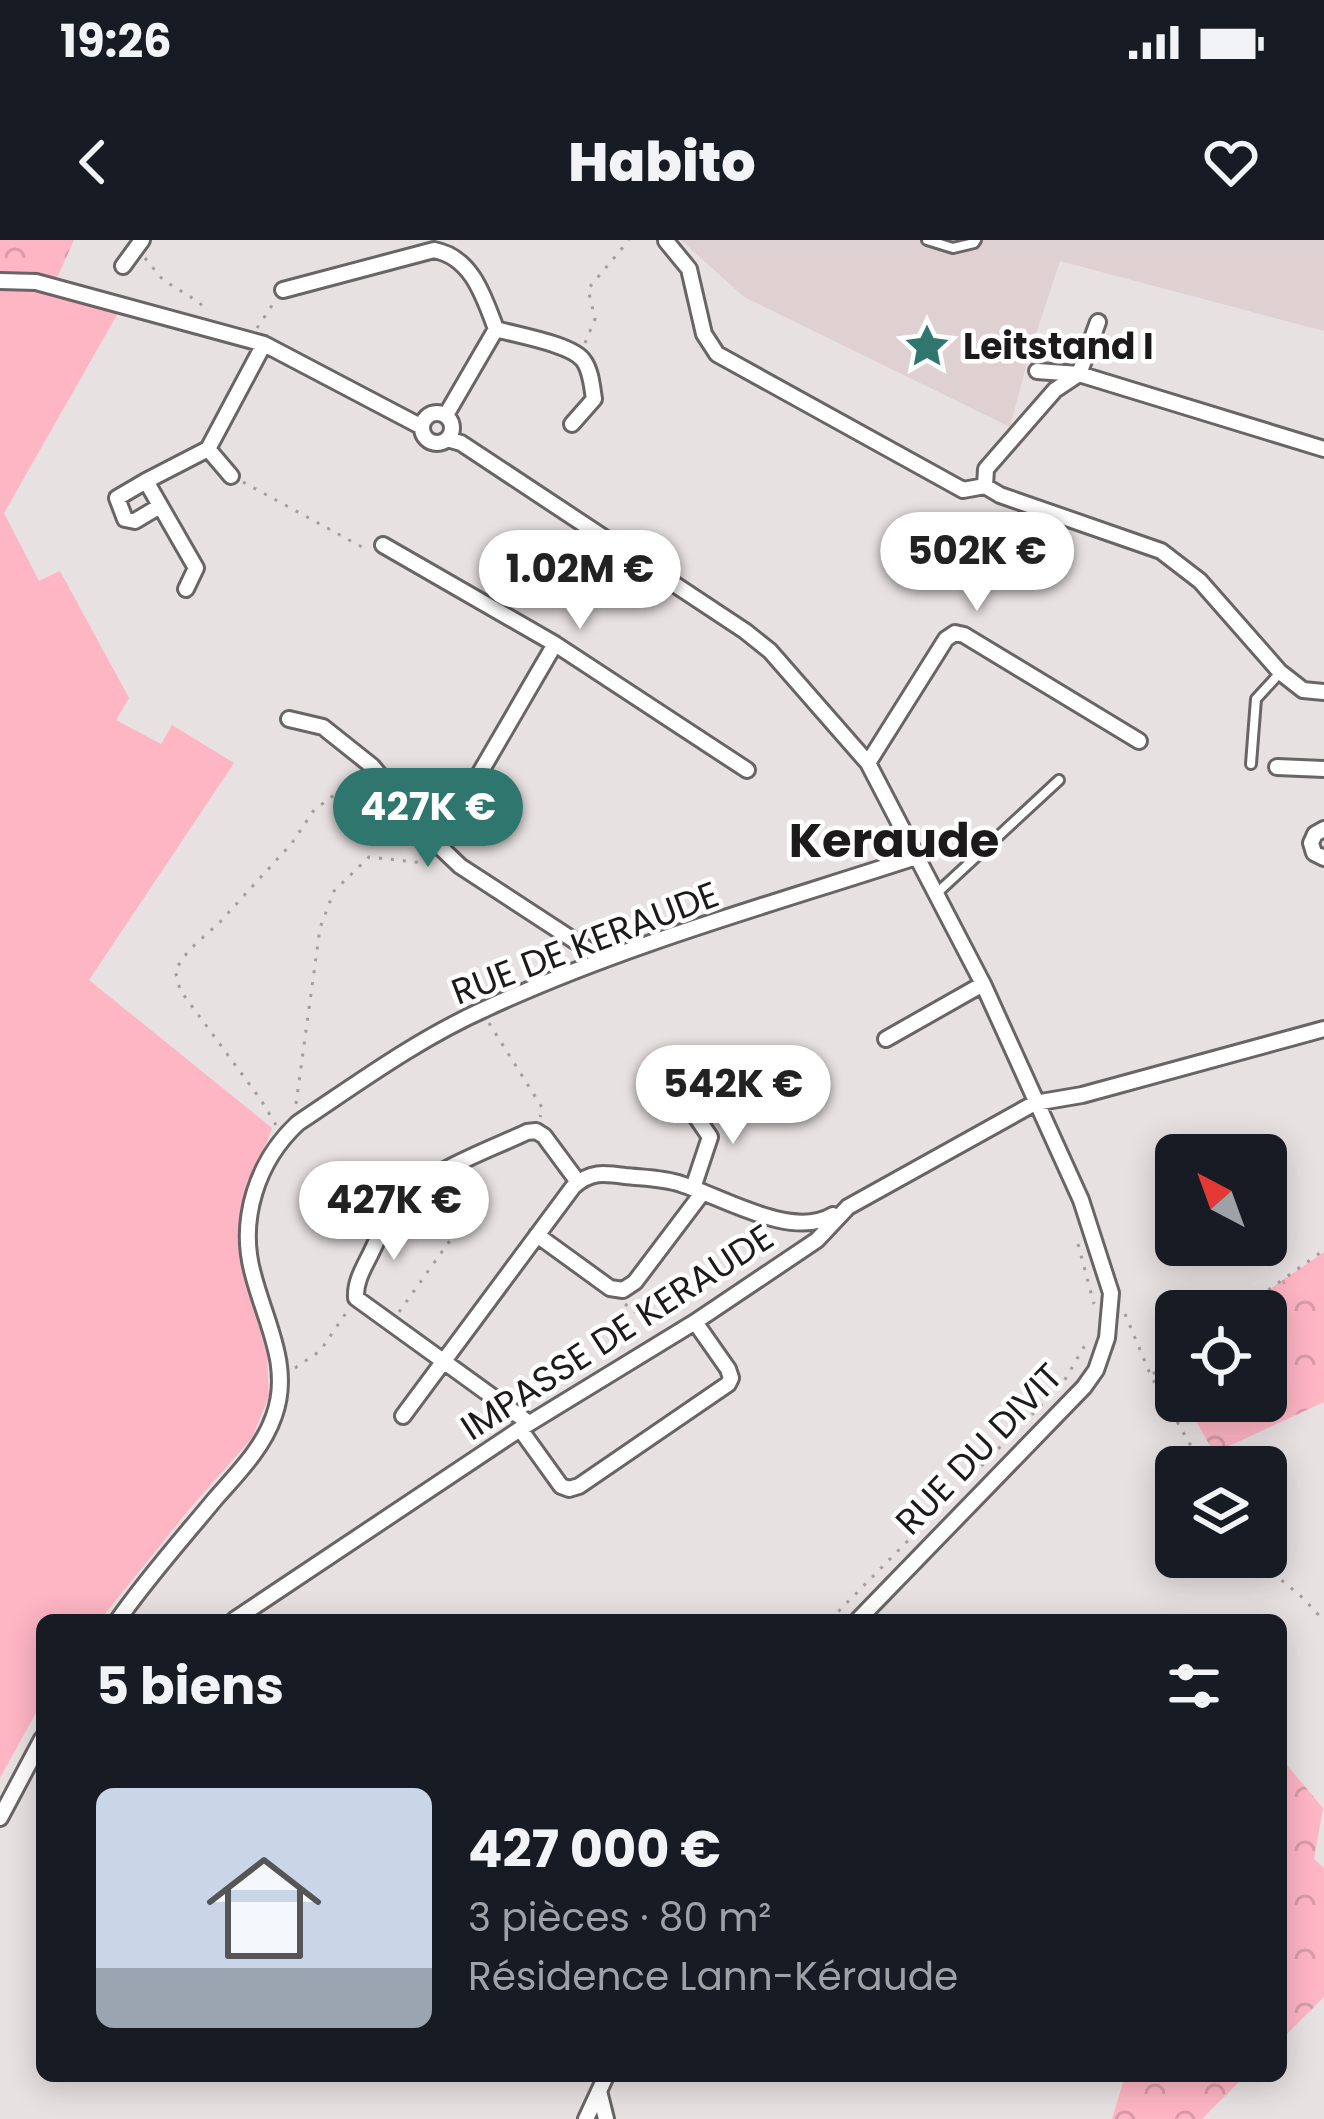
<!DOCTYPE html>
<html lang="fr">
<meta charset="utf-8">
<style>
:root{--surface:#171b24;--page:#242831;--text:#f1f3f6;--muted:#9ea1a6;--accent:#2e766e}
body{margin:0;font-family:Poppins,sans-serif;background:var(--page);color:var(--text);height:100vh;display:flex;flex-direction:column;font-size:45px;white-space:nowrap}
*{box-sizing:border-box;margin:0}
p{font-size:39px;color:var(--muted)}
.icon{flex:none;width:66px;height:66px;fill:none;stroke:currentColor;stroke-width:2;stroke-linecap:round;stroke-linejoin:round}
.map{position:relative;flex:1;overflow:hidden}
.side{position:absolute;left:36px;top:1374px;width:1251px;height:468px;display:flex;flex-direction:column;background:var(--surface);border-radius:18px;box-shadow:0 6px 30px #0003}
.side>*{flex:none}
.needle{width:78px;rotate:319deg}
.tools{position:absolute;left:1155px;top:894px;display:grid;gap:24px}
.tools a{display:grid;place-items:center;width:132px;height:132px;border-radius:18px;background:var(--surface);box-shadow:0 6px 30px #0003;font-size:60px}
.price{position:absolute;translate:-50% -102px;padding:0 27px;border-radius:42px;background:#fff;color:#222;font-size:39px;line-height:78px;filter:drop-shadow(0 3px 6px #0008)}
.price::after{content:'';position:absolute;left:50%;top:72px;width:36px;height:27px;margin-left:-18px;background:inherit;clip-path:polygon(0 0,100% 0,50% 100%)}
.price.selected{background:var(--accent);color:#fff}
ul{padding:0;list-style:none}
li{display:flex;align-items:center;gap:36px;height:300px;padding:0 60px}
li span{display:grid;place-items:center;flex:none;width:336px;height:240px;border-radius:18px;color:#555}
li>.icon{margin-inline-start:auto}
span .icon{width:144px;height:144px;fill:#fffc;stroke-width:1}
li b{font-size:51px}
h2{display:flex;justify-content:space-between;align-items:center;height:144px;padding:0 60px;font-size:51px}
.status{display:flex;justify-content:space-between;align-items:center;height:84px;padding:0 60px;background:var(--surface);direction:ltr}
.status svg{height:33px;fill:currentColor}
header{display:flex;justify-content:space-between;align-items:center;height:156px;padding:0 60px;background:var(--surface);font-size:54px;font-weight:800}
.map>svg:first-child{display:block}
.built{fill:#dfd0d2}
.green{fill:#feb5c4}
.forest{fill:url(#forest-crowns)}
.lines{fill:none;stroke-linecap:round;stroke-linejoin:round}
.lane-casing{stroke:#696465;stroke-width:14}
.street-casing{stroke:#696465;stroke-width:20}
.path{stroke:#a39d9e;stroke-width:3;stroke-dasharray:3 9;stroke-linecap:butt}
.lane{stroke:#fff;stroke-width:8}
.street{stroke:#fff;stroke-width:14}
.labels{text-anchor:middle;dominant-baseline:central;stroke-width:9;stroke-linejoin:round;paint-order:stroke}
.poi-label{font-size:36px;font-weight:bold;fill:#1c1a1a;stroke:#fff;text-anchor:start}
.street-label{font-size:36px;fill:#1c1a1a;stroke:#fff}
.district-label{font-size:48px;font-weight:bold;fill:#1c1a1a;stroke:#fff}
</style>
<div class="status"><b>19:26</b><svg viewBox="0 0 49 12"><path d="M0 12V9h3v3zM5 12V6h3v6zM10 12V3h3v9zM15 12V0h3v12zM26 1h20v11H26zM47 4h2v5h-2z"/></svg></div>
<header><svg class="icon" aria-label="back" viewBox="0 0 24 24"><path d="M15 5l-7 7 7 7"/></svg>Habito<svg class="icon" aria-label="heart" viewBox="0 0 24 24"><path d="M12 20l-8-8c-3-5 5-10 8-4 3-6 11-1 8 4z"/></svg></header>
<div class="map">
<svg width="1324" height="1879" viewBox="0 0 1324 1879">
<defs>
<pattern id="forest-crowns" width="20" height="18" patternUnits="userSpaceOnUse" patternTransform="scale(3)"><rect width="20" height="18" fill="#feb5c4"/><path d="M2 6a3 3 0 1 1 6 0M12 15a3 3 0 1 1 6 0" fill="none" stroke="#d99ba8"/></pattern>
</defs>
<rect width="100%" height="100%" fill="#e8e1e2"/>
<!-- built -->
<path class="built" d="M 681,0 L 1324,0 L 1324,91 L 1060,21 L 1029,115 L 1010,187 L 744,57 Z"/>
<!-- green -->
<path class="green" d="M 0,32 L 56,40 L 118,73 L 4,273 L 39,341 L 60,331 L 129,458 L 116,480 L 161,504 L 172,485 L 234,523 L 89,740 L 272,888 L 246,959 L 240,1016 L 267,1115 L 269,1156 L 252,1198 L 191,1267 L 100,1380 L 42,1380 L 42,1462 L 0,1538 Z"/>
<!-- forest -->
<path class="forest" d="M 0,0 L 74,0 L 56,40 L 0,32 Z
M 1324,1012 L 1324,1162 L 1214,1213 L 1185,1161 L 1266,1161 L 1266,1071 L 1238,1071 Z
M 1281,1518 L 1323,1568 L 1314,1619 L 1324,1628 L 1324,1757 L 1281,1800 Z
M 1125,1836 L 1245,1836 L 1202,1879 L 1112,1879 Z"/>
<g class="lines">
<!-- lane casing -->
<g class="lane-casing">
<path id="lane" d="M 927,0 L 953,8 L 974,3 L 976,0
M 1251,524 L 1256,459 L 1279,434
M 937,653 L 1059,540"/>
</g>
<!-- street casing -->
<g class="street-casing">
<path id="street" d="M 666,1 L 689,29 L 704,94 L 717,114 L 963,250 L 985,246 L 1000,255 L 1161,311 L 1200,341 L 1280,432 L 1303,450 L 1324,452
M 123,26 L 142,0
M 0,41 L 36,42 L 264,104 L 422,187
M 283,50 L 434,10 C 472,17 484,57 496,89 L 446,175
M 496,89 C 516,95 571,104 583,120 C 591,130 592,147 594,159 L 572,184
M 1037,131 L 1079,134 L 1324,209
M422 188a15 15 0 1 1 30 0a15 15 0 1 1-30 0Z
M 447,199 L 461,203 L 745,391 L 770,411 L 868,523 L 983,744 L 1081,960 L 1111,1053 L 1107,1098 L 1096,1130 L 1084,1147 L 858,1380
M 208,209 L 231,236
M 146,241 L 117,258 L 125,279 L 135,281 L 160,266
M 985,246 L 986,229 L 1055,150 L 1079,134 L 1098,82
M 383,305 L 555,404 L 747,530
M 186,349 L 196,328 L 146,241 L 208,209 L 264,104
M 289,479 L 323,487 L 372,526 L 438,605 L 460,626 L 604,720
M 868,523 L 946,399 L 955,393 L 964,395 L 1139,501
M 1277,527 L 1324,529
M 1324,589 L 1315,594 L 1311,603 L 1314,613 L 1324,618
M 438,605 L 555,404
M 886,799 L 983,744
M 693,948 L 710,897 L 695,875
M 537,995 L 610,1048 L 623,1050 L 635,1042 L 703,952
M 403,1176 L 573,947 C 590,931 604,933 625,936 C 644,938 664,938 681,944 C 723,957 792,1000 833,975
M 529,1183 L 356,1058 C 355,1042 363,1029 370,1015 C 378,999 385,980 397,966 C 429,930 485,912 527,892 L 536,891 L 544,896 L 578,942
M 520,1189 L 561,1246 L 569,1249 L 579,1246 L 728,1144 L 731,1138 L 728,1129 L 695,1082
M 118,1380 C 148,1337 183,1298 216,1258 C 238,1233 263,1208 274,1176 C 292,1126 265,1082 253,1034 C 238,980 257,921 298,883 C 358,843 418,799 485,769 C 623,705 772,664 916,617
M 234,1380 L 520,1189 L 695,1082 L 817,1000 L 848,967 L 1035,863 L 1082,855 L 1324,789
M 0,1578 L 42,1499
M 599,1851 L 606,1879
M 586,1879 L 606,1836"/>
</g>
<!-- path -->
<path class="path" d="M 145,18 L 163,40 L 199,62 L 207,72
M 257,88 L 275,61
M 585,103 L 595,79 L 588,49 L 629,0
M 243,242 L 362,307 L 367,306
M 489,783 L 543,869 L 540,877
M 296,864 L 320,688 L 334,651 L 369,617 L 434,624
M 276,885 L 261,860 L 180,750 L 175,730 L 189,710 L 219,683 L 292,603 L 314,570 L 361,535
M 1078,1004 L 1094,1064
M 625,1064 L 655,1087
M 1239,1071 L 1324,1010
M 399,1072 L 474,967 L 445,946
M 1125,1074 L 1151,1136 L 1203,1227
M 295,1128 L 320,1111 L 348,1070
M 1153,1134 L 1176,1118
M 1254,1317 L 1303,1358 L 1324,1381
M 830,1380 L 1063,1143 L 1088,1100"/>
<!-- lane -->
<use href="#lane" class="lane"/>
<!-- street -->
<use href="#street" class="street"/>
</g>
<!-- icons -->
<defs>
<g id="sight-bare" transform="scale(3.6)"><path d="M0-6L1.8-2.2L6-1.7L2.9 1.2L3.7 5.4L0 3.3L-3.7 5.4L-2.9 1.2L-6-1.7L-1.8-2.2Z" fill="#2e766e" stroke="#fff" stroke-width="2.5" paint-order="stroke"/></g>
</defs>
<g fill-rule="evenodd">
<use href="#sight-bare" x="927" y="106"/>
</g>
<g class="labels">
<!-- poi labels -->
<g class="poi-label">
<text x="963" y="106">Leitstand I</text>
</g>
<!-- street labels -->
<g class="street-label">
<text transform="translate(585 703) rotate(-21)">RUE DE KERAUDE</text>
<text transform="translate(617 1092) rotate(-33)">IMPASSE DE KERAUDE</text>
<text transform="translate(979 1209) rotate(-46)">RUE DU DIVIT</text>
</g>
<!-- district labels -->
<g class="district-label">
<text x="894" y="600">Keraude</text>
</g>
</g>
</svg>
<div class="tools">
<a><svg class="needle" viewBox="-14 -14 28 28"><path d="M0-13l5 13h-10z" fill="#e53935"/><path d="M0 13l5-13h-10z" fill="#9ea1a6"/></svg></a>
<a><svg class="icon" aria-label="locate" viewBox="0 0 24 24"><circle cx="12" cy="12" r="6"/><path d="M12 2v4M12 18v4M2 12h4M18 12h4"/></svg></a>
<a><svg class="icon" aria-label="layers" viewBox="0 0 24 24"><path d="M12 4l9 5-9 5-9-5zM3 14l9 5 9-5"/></svg></a>
</div>
<b class="price" style="left:977px;top:374px">502K €</b>
<b class="price" style="left:580px;top:392px">1.02M €</b>
<b class="price selected" style="left:428px;top:630px">427K €</b>
<b class="price" style="left:733px;top:907px">542K €</b>
<b class="price" style="left:394px;top:1023px">427K €</b>
<section class="side">
<h2>5 biens<svg class="icon" aria-label="filters" viewBox="0 0 24 24"><path d="M4 7h16M4 17h16"/><circle cx="9" cy="7" r="2"/><circle cx="15" cy="17" r="2"/></svg></h2>
<ul>
<li><span style="background:linear-gradient(#c9d6e8 75%,#9aa5b1 0)"><svg class="icon" aria-label="home" viewBox="0 0 24 24"><path d="M3 11l9-7 9 7M6 9v11h12V9"/></svg></span><div><b>427 000 €</b><p>3 pièces · 80 m²</p><p>Résidence Lann-Kéraude</p></div></li>
</ul>
</section>
</div>
